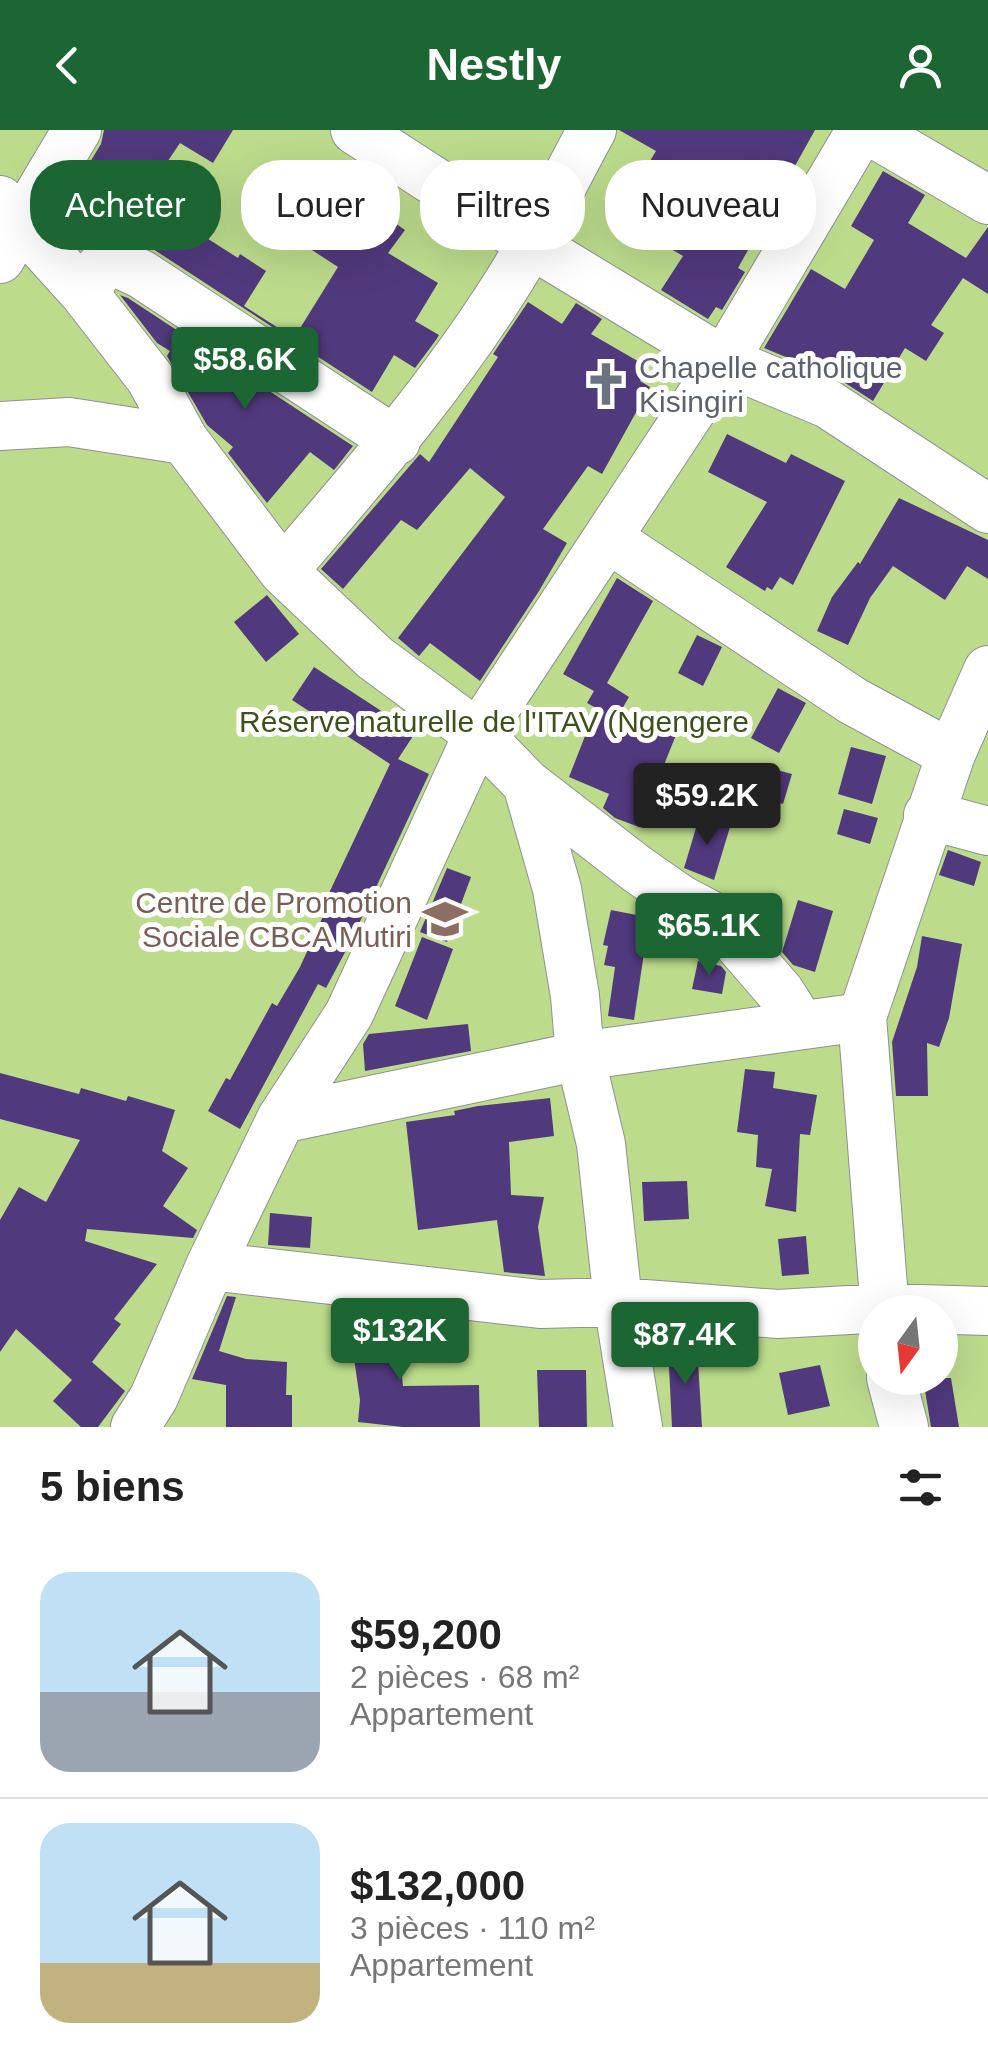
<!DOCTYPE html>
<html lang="fr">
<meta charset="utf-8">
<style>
:root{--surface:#fff;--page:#f2f2f2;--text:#222;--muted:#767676;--line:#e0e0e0;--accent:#1c6634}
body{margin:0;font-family:Helvetica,sans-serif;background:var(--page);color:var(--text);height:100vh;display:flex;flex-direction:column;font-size:38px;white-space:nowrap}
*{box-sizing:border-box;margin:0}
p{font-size:32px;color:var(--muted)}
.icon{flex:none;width:55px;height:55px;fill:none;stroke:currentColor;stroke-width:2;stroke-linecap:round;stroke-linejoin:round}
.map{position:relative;height:1297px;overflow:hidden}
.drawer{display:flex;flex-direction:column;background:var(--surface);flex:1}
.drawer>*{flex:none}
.banner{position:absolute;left:30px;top:30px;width:930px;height:90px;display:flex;gap:20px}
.needle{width:65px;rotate:195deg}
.fabs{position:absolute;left:858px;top:1165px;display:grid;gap:20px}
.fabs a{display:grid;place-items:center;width:100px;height:100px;border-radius:50%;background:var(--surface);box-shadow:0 10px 40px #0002;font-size:50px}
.price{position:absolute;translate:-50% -85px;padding:0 22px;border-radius:10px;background:var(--accent);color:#fff;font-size:32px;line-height:65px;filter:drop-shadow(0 2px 5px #0008)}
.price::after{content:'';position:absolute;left:50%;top:60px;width:30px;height:22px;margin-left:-15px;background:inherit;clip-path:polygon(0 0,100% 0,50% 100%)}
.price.current{background:#222;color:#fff}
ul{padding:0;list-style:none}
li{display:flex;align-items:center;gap:30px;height:250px;padding:0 40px}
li+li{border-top:2px solid var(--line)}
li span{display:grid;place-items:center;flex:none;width:280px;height:200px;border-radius:30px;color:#555}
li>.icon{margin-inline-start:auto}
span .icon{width:120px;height:120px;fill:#fffc;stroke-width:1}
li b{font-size:42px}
h2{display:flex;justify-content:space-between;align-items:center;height:120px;padding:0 40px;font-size:42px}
.tag{padding:0 35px;border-radius:40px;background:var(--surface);box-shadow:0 10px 40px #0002;font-size:35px;line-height:90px}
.tag.current{background:var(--accent);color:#fff}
header{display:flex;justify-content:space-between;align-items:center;height:130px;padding:0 40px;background:var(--accent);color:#fff;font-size:45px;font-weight:800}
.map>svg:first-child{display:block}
.green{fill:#bcdc8c;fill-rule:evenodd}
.building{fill:#51397d}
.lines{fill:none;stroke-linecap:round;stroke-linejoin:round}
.minor-casing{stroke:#8e9093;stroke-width:50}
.minor{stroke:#fff;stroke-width:48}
.labels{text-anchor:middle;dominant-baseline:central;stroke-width:10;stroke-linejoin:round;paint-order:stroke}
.worship-label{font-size:30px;fill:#5b616d;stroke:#fff;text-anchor:start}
.park-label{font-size:30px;fill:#3d5118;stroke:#fff}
.education-label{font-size:30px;fill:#785e54;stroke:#fff;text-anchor:end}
</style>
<header><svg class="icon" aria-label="back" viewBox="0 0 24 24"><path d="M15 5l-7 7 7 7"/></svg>Nestly<svg class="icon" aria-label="person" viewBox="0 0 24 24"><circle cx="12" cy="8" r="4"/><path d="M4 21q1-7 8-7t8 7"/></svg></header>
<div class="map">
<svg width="988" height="1297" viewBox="0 0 988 1297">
<rect width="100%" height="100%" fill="#f4f6f9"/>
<!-- green -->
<path class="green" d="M 0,0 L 988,0 L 988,1297 L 0,1297 ZM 875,1182 L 940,1182 L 940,1248 L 875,1248 Z"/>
<!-- building -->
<path class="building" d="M 104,0 L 233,0 L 213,33 L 180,13 L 151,56 L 162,63 L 155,75 L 238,128 L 240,124 L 266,141 L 244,176 L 294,208 L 338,137 L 286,103 L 324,44 L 405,100 L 388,123 L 438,153 L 415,191 L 439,205 L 436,210 L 415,238 L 394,225 L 372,262 L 153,119 L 111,103 L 98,106 L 82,117 L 55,90 L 101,14 Z
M 619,0 L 815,0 L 738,138 L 745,142 L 722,180 L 716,177 L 708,189 L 661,160 L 683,126 L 666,116 L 696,65 L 647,36 L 656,21 Z
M 883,41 L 925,65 L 908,93 L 966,128 L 988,97 L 988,164 L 963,148 L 931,195 L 944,203 L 926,231 L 905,218 L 873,271 L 839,249 L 764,218 L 811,139 L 845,159 L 874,110 L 851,96 Z
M 120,165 L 128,168 L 353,316 L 334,340 L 310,322 L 267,373 L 228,323 L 233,317 L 207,295 L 167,226 L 170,221 L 157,213 Z
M 528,172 L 562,194 L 576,173 L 602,189 L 591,204 L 648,237 L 640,251 L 650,257 L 602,344 L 588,336 L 543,399 L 567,413 L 539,461 L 480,551 L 430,513 L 419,526 L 398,508 L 505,367 L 470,338 L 417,400 L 401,390 L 343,459 L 321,439 L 420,324 L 429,332 L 498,227 L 493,224 Z
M 727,304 L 786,333 L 791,324 L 845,351 L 793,455 L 780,447 L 772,460 L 767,457 L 765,461 L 726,437 L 767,372 L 708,342 Z
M 899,368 L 988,410 L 988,449 L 967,436 L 945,470 L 893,436 L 870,468 L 848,515 L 817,501 L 832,467 L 858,432 L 860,434 Z
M 617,448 L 653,471 L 607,553 L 629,567 L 622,579 L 676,605 L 639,697 L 615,688 L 603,678 L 609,664 L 569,647 L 596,578 L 587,573 L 594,561 L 563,544 Z
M 267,465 L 299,504 L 266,532 L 234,492 Z
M 697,505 L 722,517 L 703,556 L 678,543 Z
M 314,537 L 415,603 L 398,629 L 429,644 L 350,813 L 326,858 L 318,854 L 240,999 L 208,981 L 226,948 L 230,950 L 272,873 L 277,876 L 300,837 L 325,782 L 321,780 L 390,634 L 292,570 Z
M 778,558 L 806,573 L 779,623 L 751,608 Z
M 851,617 L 886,626 L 872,674 L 838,664 Z
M 758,635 L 792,644 L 783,674 L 750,665 Z
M 844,679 L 878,688 L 870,714 L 837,704 Z
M 699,688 L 730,697 L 714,750 L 684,738 Z
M 948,720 L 981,732 L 974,756 L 939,745 Z
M 447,738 L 471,747 L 447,812 L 420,802 Z
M 798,770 L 833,781 L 815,842 L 793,835 L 782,822 Z
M 611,780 L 657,789 L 650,824 L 644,823 L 634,890 L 608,886 L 615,837 L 604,835 L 608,816 L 603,815 Z
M 922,806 L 962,814 L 949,888 L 939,917 L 927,913 L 928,966 L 896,966 L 892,912 L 917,837 Z
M 422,807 L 453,819 L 427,890 L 395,876 Z
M 698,831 L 721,836 L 726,842 L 722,864 L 692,859 Z
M 468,894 L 471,921 L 365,941 L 363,914 L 369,904 Z
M 745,939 L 775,942 L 773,958 L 817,965 L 810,1005 L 800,1004 L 796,1082 L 765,1076 L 772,1039 L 756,1037 L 758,1005 L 737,1002 Z
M 0,943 L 79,964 L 81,958 L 126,971 L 128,966 L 175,980 L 162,1021 L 188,1038 L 163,1076 L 197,1100 L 193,1108 L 87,1099 L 85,1111 L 157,1134 L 114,1189 L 121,1194 L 92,1232 L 125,1261 L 98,1297 L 81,1297 L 53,1271 L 72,1250 L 16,1199 L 0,1222 L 0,1090 L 19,1057 L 46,1072 L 80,1010 L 0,989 Z
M 550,968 L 554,1006 L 509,1012 L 511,1065 L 544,1067 L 538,1097 L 545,1146 L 504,1142 L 497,1090 L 418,1100 L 406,992 L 455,985 L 454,981 L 478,976 Z
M 687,1051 L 689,1089 L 644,1091 L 642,1052 Z
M 270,1083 L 312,1087 L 310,1118 L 268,1115 Z
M 806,1106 L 809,1144 L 782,1146 L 778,1109 Z
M 227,1166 L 236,1167 L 219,1221 L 246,1229 L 287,1232 L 286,1265 L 292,1265 L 292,1297 L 226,1297 L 226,1255 L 192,1249 Z
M 338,1178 L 382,1184 L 384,1230 L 400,1228 L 403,1256 L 479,1255 L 480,1297 L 403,1297 L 358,1292 L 360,1270 L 353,1221 L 341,1222 Z
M 697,1216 L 702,1297 L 672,1297 L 668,1217 Z
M 820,1235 L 830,1276 L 788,1285 L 779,1243 Z
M 537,1240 L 586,1240 L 587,1297 L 539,1297 Z
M 923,1248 L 951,1248 L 959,1297 L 931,1297 Z"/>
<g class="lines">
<!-- minor casing -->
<g class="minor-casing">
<path id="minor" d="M 355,0 L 531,114 L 724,231 L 828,274 L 988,379
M 868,0 L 988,70
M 0,70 L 84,163 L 150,248 L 184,310 L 283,441 L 375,528 L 478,604 L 527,654 L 557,759 L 575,866 L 580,926 L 601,1014 L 618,1172 L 638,1297
M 0,129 L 77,0
M 84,163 L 102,135 L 111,130 L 141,144 L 396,311
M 0,296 L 69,292 L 184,310
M 609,409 L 853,571 L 951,624
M 283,441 C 372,338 463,233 531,114 C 552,77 571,38 592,0
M 527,654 L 637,739 L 680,769 L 716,788 L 780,862 L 791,879 L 795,895
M 928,685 L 988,701
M 281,989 L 580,926 L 862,887
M 210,1136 L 540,1174 L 618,1172 L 778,1184 L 885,1178 L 988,1181
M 885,1182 L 862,887 L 951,624 L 988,540
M 891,1248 L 904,1297
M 135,1297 L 154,1267 L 210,1136 L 281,989 L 349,884 L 478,604 L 724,231 L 861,0"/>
</g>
<!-- minor -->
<use href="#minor" class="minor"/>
</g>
<!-- icons -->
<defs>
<g id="church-bare" transform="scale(3.45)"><path d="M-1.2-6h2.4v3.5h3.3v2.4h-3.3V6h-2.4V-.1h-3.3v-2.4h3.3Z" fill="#6b7280" stroke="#fff" stroke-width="2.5" paint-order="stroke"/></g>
<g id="school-bare" transform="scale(3.45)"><path d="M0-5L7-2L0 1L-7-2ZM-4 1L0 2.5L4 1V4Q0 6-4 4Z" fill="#8d6e63" stroke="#fff" stroke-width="2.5" paint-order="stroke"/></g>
</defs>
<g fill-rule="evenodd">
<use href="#church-bare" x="606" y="254"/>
<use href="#school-bare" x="445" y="789"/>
</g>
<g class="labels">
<!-- worship labels -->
<g class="worship-label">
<text x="639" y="237">Chapelle catholique<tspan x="639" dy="34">Kisingiri</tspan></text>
</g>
<!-- park labels -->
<g class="park-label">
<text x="494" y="591">Réserve naturelle de l'ITAV (Ngengere</text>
</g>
<!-- education labels -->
<g class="education-label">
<text x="412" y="772">Centre de Promotion<tspan x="412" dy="34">Sociale CBCA Mutiri</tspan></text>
</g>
</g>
</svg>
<div class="fabs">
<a><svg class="needle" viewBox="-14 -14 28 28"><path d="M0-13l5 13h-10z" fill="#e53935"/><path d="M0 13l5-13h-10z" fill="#767676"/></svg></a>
</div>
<b class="price" style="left:245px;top:282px">$58.6K</b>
<b class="price current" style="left:707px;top:718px">$59.2K</b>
<b class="price" style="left:709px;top:848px">$65.1K</b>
<b class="price" style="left:400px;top:1253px">$132K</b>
<b class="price" style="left:685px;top:1257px">$87.4K</b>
<div class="banner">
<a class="tag current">Acheter</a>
<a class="tag">Louer</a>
<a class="tag">Filtres</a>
<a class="tag">Nouveau</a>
</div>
</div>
<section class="drawer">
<h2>5 biens<svg class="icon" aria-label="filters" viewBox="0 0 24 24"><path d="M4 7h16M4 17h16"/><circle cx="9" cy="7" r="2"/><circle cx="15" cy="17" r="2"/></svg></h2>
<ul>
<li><span style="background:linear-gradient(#bfe0f5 60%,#9aa5b1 0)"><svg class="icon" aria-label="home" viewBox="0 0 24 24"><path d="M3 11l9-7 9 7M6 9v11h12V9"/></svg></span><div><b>$59,200</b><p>2 pièces · 68 m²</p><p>Appartement</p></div></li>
<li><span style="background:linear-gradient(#bfe0f5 70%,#c2b280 0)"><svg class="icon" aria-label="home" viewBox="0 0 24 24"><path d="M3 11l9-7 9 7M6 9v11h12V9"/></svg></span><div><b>$132,000</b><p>3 pièces · 110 m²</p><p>Appartement</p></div></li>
</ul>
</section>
